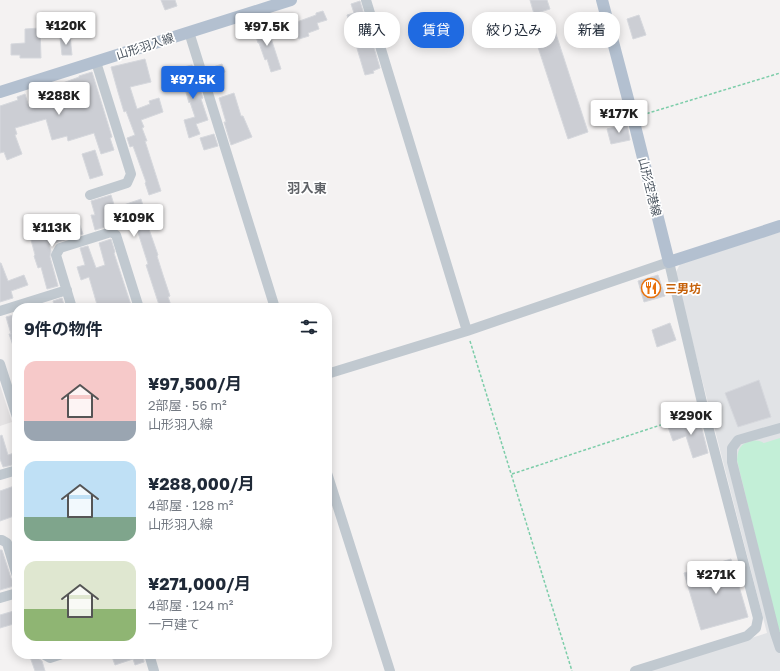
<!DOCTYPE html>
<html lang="ja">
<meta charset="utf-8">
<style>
:root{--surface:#fff;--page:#f6f6f7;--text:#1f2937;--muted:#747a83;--accent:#1f6ae1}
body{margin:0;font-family:"Golos Text","Noto Sans JP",sans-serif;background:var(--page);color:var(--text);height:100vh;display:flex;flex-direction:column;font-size:15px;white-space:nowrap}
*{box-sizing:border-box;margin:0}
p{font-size:13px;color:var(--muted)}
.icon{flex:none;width:22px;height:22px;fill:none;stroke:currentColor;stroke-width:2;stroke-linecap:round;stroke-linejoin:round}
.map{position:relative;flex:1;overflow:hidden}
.details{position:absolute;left:12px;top:303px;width:320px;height:356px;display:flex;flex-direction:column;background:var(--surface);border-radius:16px;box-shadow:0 2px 10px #0003}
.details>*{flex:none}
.hud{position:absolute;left:344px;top:12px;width:376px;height:36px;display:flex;gap:8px}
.price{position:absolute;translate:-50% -34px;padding:0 9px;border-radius:4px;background:#fff;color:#222;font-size:13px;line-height:26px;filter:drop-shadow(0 1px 2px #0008)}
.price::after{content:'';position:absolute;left:50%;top:24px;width:12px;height:9px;margin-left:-6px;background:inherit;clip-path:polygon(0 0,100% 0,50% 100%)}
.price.selected{background:var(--accent);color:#fff}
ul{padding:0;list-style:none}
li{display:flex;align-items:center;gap:12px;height:100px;padding:0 12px}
li span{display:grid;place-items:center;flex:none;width:112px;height:80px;border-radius:12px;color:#555}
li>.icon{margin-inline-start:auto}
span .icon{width:48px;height:48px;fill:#fffc;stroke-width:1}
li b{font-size:17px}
h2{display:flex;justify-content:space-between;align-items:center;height:48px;padding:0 12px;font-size:17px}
.tag{padding:0 14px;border-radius:16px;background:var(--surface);box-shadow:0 2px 10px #0003;font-size:14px;line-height:36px}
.tag.selected{background:var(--accent);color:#fff}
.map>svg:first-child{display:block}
.education{fill:#e5e3e4}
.airport{fill:#e1e3e6}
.green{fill:#c3efd7}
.building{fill:#ccced4;stroke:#d6d8dd}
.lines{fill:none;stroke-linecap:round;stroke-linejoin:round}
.path{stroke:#7ccda9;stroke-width:1.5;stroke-dasharray:3 2;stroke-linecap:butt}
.minor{stroke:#c1c9d0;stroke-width:10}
.major{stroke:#b3c0d0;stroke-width:12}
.labels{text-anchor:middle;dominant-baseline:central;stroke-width:3.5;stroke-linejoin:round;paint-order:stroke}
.street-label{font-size:12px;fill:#4a545f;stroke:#fff}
.food-label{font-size:12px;font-weight:bold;fill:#c56008;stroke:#fff;text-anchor:start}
.neighbourhood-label{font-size:13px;font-weight:bold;fill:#5f6267;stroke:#fff}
</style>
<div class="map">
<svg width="780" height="671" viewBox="0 0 780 671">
<rect width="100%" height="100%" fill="#f4f2f2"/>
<!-- education -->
<path class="education" d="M 0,385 L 12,422 L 0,426 Z"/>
<!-- airport -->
<path class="airport" d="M 780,232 L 780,671 L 647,671 L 767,633 L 675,274 L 680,264 Z"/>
<!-- green -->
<path class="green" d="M 780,438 L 780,638 L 737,460 C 738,451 739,445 748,442 C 756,440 757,440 764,443 Z"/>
<!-- building -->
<path class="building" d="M 161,0 L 175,0 L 177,6 L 165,10 Z
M 530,0 L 547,0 L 550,9 L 534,14 Z
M 360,1 L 380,68 L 373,71 L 374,73 L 365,75 L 347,15 L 354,13 L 351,4 Z
M 323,11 L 327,20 L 317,23 L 319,29 L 308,33 L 309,36 L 299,39 L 294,23 L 316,15 L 316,13 Z
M 639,15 L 646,35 L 633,39 L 627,19 Z
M 266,23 L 281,69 L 271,72 L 267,59 L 265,60 L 259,43 L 258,43 L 253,27 Z
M 40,28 L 41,58 L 20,58 L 20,55 L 11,55 L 11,44 L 25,43 L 25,29 Z
M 555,31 L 588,132 L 568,139 L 535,38 Z
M 70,36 L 72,55 L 62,55 L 60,37 Z
M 145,59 L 151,82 L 130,87 L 137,109 L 150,104 L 149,101 L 159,98 L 163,112 L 141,120 L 144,127 L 142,128 L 147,141 L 145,141 L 161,191 L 149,195 L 145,183 L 146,182 L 133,146 L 130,147 L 127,138 L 135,135 L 126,111 L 124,112 L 118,92 L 111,67 Z
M 222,64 L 225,72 L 216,75 L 213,67 Z
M 192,65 L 203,98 L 201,99 L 208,120 L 196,124 L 200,134 L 189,138 L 184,120 L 195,117 L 190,102 L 189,103 L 179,68 Z
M 92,72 L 112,137 L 110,138 L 114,150 L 101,154 L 94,133 L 68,141 L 67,136 L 52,140 L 46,119 L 15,128 L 17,134 L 15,135 L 22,154 L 7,160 L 4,152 L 0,153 L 0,106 L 18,100 L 17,97 L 25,94 L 28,104 L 31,103 L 31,104 L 63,95 L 60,84 L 79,77 L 79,76 Z
M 234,93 L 241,116 L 243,116 L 252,137 L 231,145 L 224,122 L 226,122 L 219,98 Z
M 627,124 L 630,140 L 611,144 L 607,129 Z
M 214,134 L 218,146 L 204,150 L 200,138 Z
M 95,150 L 103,175 L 90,179 L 82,154 Z
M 111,195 L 115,208 L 141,199 L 145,212 L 143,212 L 158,255 L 157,256 L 163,275 L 170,296 L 168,297 L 172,308 L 160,308 L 146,265 L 148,264 L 134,220 L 114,226 L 109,226 L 95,230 L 91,215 L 95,215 L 91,201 Z
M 78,220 L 83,234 L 49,245 L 51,251 L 50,257 L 58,286 L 47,289 L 41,267 L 38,268 L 34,256 L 35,255 L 30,236 L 51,230 L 51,228 L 62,225 L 62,226 Z
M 111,239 L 115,252 L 114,253 L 132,308 L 98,308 L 89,277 L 81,280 L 77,267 L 85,265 L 80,248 L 88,246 L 96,268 L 105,265 L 99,243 Z
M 0,263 L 1,263 L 8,281 L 24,275 L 28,285 L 11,291 L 13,298 L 0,302 Z
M 658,275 L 665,296 L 644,302 L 638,281 Z
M 62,298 L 65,308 L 55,308 L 53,301 Z
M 17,314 L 17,353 L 16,354 L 9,334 L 11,334 L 6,317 Z
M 670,323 L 676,340 L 657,347 L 652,330 Z
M 759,380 L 771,417 L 738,427 L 725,393 Z
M 699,417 L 708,453 L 693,458 L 686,436 L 673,441 L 668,427 Z
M 2,435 L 8,455 L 17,452 L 17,464 L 3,467 L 0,459 L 0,436 Z
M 17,485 L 17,515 L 0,521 L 0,491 Z
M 0,550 L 2,550 L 11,578 L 13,581 L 17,582 L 17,585 L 0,590 Z
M 731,559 L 748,617 L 701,630 L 684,573 Z
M 17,610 L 17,623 L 0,628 L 0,615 Z
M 29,654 L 37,654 L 38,658 L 42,661 L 45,671 L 35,671 Z
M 111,654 L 143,654 L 144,662 L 135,665 L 133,659 L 115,665 Z"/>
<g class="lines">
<!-- path -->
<path class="path" d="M 642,115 L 780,73
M 470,341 L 572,671
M 512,474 L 694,414"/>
<!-- minor -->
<path class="minor" d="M 366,0 L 467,331
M 189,32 L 275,308
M 90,195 L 127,183 L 131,174 L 96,62
M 72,308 L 56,255 L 60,248 L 111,232 L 116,235 L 139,308
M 0,311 L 67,290
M 0,364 L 17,417
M 327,374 L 467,331 L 669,262 L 704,411 L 758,618 L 756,628 L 747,636 L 635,671
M 780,428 L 738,440 L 732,448 L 732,462 L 775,633 L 780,648
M 327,473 L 390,671
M 0,475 L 17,470
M 0,540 L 2,540 L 7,543 L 17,576
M 0,598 L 17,593
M 43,654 L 50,658 L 62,654
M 149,654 L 154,671"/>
<!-- major -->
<path class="major" d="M 602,0 L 633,118 L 669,262 L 780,226
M 0,92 L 291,0"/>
</g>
<!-- icons -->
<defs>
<g id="restaurant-ring" transform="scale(1)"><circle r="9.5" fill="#fff" stroke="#e8710a" stroke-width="1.5"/><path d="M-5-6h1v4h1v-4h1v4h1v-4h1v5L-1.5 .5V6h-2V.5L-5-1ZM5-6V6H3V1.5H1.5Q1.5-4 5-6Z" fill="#e8710a"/></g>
</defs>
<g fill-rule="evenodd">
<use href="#restaurant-ring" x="651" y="288"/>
</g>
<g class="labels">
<!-- street labels -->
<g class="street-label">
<text transform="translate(145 46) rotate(-18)">山形羽入線</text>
<text transform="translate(650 187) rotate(76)">山形空港線</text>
</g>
<!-- food labels -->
<g class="food-label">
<text x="665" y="288">三男坊</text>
</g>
<!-- neighbourhood labels -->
<g class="neighbourhood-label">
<text x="307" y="188">羽入東</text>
</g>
</g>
</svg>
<b class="price" style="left:66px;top:46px">¥120K</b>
<b class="price" style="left:267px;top:47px">¥97.5K</b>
<b class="price selected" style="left:193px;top:100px">¥97.5K</b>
<b class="price" style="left:59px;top:116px">¥288K</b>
<b class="price" style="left:619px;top:134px">¥177K</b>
<b class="price" style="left:134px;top:238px">¥109K</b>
<b class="price" style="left:52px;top:248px">¥113K</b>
<b class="price" style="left:691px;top:436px">¥290K</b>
<b class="price" style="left:716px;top:595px">¥271K</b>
<div class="hud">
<a class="tag">購入</a>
<a class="tag selected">賃貸</a>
<a class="tag">絞り込み</a>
<a class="tag">新着</a>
</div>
<section class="details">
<h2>9件の物件<svg class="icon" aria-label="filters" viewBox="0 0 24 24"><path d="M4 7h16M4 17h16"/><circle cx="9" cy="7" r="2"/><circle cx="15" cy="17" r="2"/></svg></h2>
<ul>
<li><span style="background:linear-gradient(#f6c9c9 75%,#9aa5b1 0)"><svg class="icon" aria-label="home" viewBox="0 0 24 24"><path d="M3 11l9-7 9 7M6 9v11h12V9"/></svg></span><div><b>¥97,500/月</b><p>2部屋 · 56 m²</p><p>山形羽入線</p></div></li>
<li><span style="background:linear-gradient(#bfe0f5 70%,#7fa58c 0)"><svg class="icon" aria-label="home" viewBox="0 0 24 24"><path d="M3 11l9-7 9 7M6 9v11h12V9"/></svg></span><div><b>¥288,000/月</b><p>4部屋 · 128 m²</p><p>山形羽入線</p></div></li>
<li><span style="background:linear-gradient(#dfe7d0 60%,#8fb573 0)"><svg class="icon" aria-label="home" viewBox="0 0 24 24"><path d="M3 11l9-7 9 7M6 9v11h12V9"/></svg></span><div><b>¥271,000/月</b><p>4部屋 · 124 m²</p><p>一戸建て</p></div></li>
</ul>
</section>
</div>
